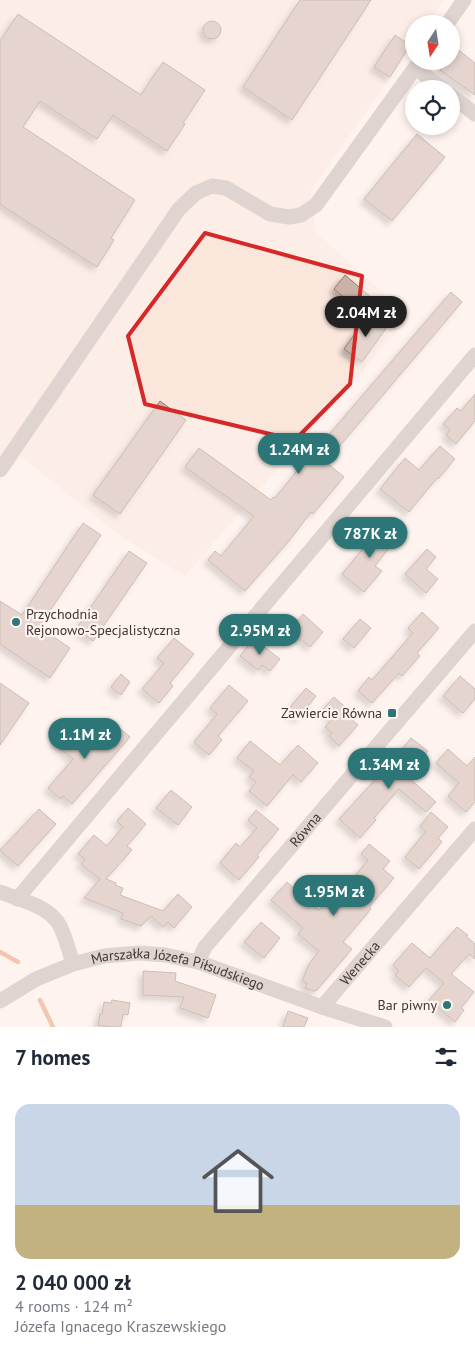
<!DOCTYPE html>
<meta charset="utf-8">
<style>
:root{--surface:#fff;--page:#f2f2f3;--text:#1f2937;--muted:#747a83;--line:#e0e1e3;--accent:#2c7678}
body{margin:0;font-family:"PT Sans",sans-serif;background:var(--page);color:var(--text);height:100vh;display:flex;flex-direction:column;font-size:19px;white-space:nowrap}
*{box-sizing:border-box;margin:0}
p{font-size:16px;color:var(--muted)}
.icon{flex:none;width:28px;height:28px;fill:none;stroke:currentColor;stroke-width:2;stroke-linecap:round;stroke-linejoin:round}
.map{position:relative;height:1027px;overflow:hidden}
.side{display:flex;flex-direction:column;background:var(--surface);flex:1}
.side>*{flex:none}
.needle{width:32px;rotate:192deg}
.controls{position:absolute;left:405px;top:15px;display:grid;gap:10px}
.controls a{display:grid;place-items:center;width:55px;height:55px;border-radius:50%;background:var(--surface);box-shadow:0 2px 8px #0003;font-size:25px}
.price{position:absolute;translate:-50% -42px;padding:0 11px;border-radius:18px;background:var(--accent);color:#fff;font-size:16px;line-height:32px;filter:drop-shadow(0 1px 2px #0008)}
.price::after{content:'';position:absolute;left:50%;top:30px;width:15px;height:11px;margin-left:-8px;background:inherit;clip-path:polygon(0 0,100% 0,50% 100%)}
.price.selected{background:#222;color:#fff}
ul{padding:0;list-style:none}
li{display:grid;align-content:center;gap:10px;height:265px;padding:0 15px}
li+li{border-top:1px solid var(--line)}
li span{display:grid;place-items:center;height:155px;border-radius:15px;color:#555}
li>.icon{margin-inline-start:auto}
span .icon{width:90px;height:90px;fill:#fffc;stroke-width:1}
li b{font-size:21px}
h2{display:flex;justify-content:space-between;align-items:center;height:60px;padding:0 15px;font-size:21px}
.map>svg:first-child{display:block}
.built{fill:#fbe6dc}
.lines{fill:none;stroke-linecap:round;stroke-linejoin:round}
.stream{stroke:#e69063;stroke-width:4.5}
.building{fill:#cab2a6;stroke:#937c71;filter:url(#shadow)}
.minor{stroke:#bcb0ab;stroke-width:15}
.marked{fill:none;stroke:#d62828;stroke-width:4;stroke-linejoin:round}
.poi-dot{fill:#2c7678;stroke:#fef3ee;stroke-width:2}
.labels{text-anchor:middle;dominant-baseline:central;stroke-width:4.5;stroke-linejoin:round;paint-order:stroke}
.poi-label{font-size:14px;fill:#413732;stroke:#fef3ee;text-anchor:end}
.street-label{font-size:14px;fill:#413732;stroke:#fef3ee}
</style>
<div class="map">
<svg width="475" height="1027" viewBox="0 0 475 1027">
<defs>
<filter id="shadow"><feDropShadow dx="-4.5" dy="4.5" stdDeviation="2.5" flood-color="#0004"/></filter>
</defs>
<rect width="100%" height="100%" fill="#fef3ee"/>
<!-- built -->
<path class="built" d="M 0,0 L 443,0 L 427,24 L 414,24 L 414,43 L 311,191 L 315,231 L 409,317 L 185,576 L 120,536 L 22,457 L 0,479 Z"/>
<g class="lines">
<!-- stream -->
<path class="stream" d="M 0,952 L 18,962
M 40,1000 L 53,1027"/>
</g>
<!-- building -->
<path class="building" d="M 300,0 L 371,0 L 292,120 L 243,87 Z
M 18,14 L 141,95 L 163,62 L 205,90 L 183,123 L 185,124 L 167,151 L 113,115 L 97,139 L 40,101 L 23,127 L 135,200 L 111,238 L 114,240 L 97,267 L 0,204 L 0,41 Z
M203 30a9 9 0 1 1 18 0a9 9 0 1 1-18 0Z
M 395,35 L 410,45 L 390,77 L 374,67 Z
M 456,48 L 475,63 L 475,95 L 440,70 L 446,61 L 451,61 L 451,55 Z
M 417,134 L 445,157 L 392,221 L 364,199 Z
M 345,275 L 378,303 L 366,316 L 334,289 Z
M 451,292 L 462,302 L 326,462 L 344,477 L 313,514 L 311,512 L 289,541 L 245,591 L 208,560 L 215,551 L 221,556 L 254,516 L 185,467 L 199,448 L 271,500 L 273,497 L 275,498 L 304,462 L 303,461 L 312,450 L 314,452 Z
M 369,314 L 387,327 L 362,362 L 344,349 Z
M 475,394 L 475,421 L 456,444 L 446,435 L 450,430 L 443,424 L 457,408 L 461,411 Z
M 160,401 L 186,420 L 120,514 L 93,495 Z
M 440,446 L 455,459 L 438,479 L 437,478 L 409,512 L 380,489 L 405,458 L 419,470 Z
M 83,523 L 101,535 L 39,627 L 70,648 L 50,678 L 0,644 L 0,601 L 22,615 Z
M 384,523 L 399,535 L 375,566 L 382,571 L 364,592 L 342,574 Z
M 427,549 L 436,557 L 426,569 L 438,579 L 426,593 L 405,574 Z
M 129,551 L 147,563 L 93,641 L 76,629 Z
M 422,612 L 439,628 L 417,653 L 420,656 L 402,676 L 399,673 L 372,703 L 358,691 L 369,677 L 372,680 L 413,633 L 408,628 Z
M 303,614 L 323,632 L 310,647 L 290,630 Z
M 360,619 L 371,628 L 354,648 L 343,639 Z
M 174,638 L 194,654 L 170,683 L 173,686 L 159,703 L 142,689 L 164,663 L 157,658 Z
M 254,639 L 280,659 L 270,671 L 262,665 L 258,670 L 240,656 Z
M 121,674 L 130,682 L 121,695 L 111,687 Z
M 460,676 L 475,689 L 475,699 L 463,713 L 443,696 Z
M 0,683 L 29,703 L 0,745 Z
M 229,685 L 248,701 L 218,736 L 222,740 L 209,755 L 194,742 L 217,714 L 210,708 Z
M 306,688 L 316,696 L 298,719 L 288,710 Z
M 334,697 L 345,707 L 342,711 L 358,725 L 339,746 L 329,736 L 332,733 L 325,727 L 333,718 L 323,709 Z
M 111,721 L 130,737 L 72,804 L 63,796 L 61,799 L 48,788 L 73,759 L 53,742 L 66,727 L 90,746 Z
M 411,738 L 428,751 L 407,776 L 436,802 L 426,812 L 399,789 L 374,818 L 376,820 L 360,838 L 339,819 L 384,770 L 385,770 Z
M 250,741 L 280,765 L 298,745 L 318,763 L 301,782 L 293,775 L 267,806 L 249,791 L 256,782 L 249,777 L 254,771 L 237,758 Z
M 448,749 L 467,766 L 475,757 L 475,802 L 466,812 L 448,796 L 459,783 L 436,763 Z
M 171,790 L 192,807 L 178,825 L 156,808 Z
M 128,808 L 146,824 L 127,846 L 132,850 L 106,879 L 116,883 L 115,885 L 123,888 L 120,895 L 163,911 L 178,894 L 192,907 L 174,928 L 168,922 L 163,927 L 151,916 L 141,926 L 121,919 L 123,913 L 84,898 L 100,879 L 81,864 L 85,859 L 78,854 L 94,835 L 107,846 L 123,827 L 117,821 Z
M 39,809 L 56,824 L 18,866 L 0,850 Z
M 256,810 L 279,829 L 257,855 L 259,857 L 239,880 L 220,863 L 236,843 L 240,847 L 257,828 L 248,820 Z
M 431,812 L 448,827 L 438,838 L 442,842 L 419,869 L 405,857 L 426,831 L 420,826 Z
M 369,844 L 390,861 L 383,869 L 394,878 L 369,907 L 371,909 L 343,942 L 352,949 L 317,990 L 313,991 L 305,988 L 307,983 L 302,981 L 309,964 L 319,951 L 298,934 L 303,928 L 271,900 L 287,882 L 319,910 L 325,904 L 336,913 L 362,882 L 355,876 L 368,860 L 361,854 Z
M 261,922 L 280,938 L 264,958 L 244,942 Z
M 457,927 L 468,935 L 466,936 L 475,944 L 475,959 L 469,954 L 451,974 L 474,992 L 461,1008 L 464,1010 L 455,1022 L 429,1000 L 444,983 L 426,968 L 409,987 L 395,975 L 399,971 L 393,965 L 412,943 L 430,958 Z
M 143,971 L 176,973 L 175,981 L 216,995 L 208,1018 L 180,1008 L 184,997 L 143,995 Z
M 112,1000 L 130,1003 L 128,1015 L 123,1014 L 121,1027 L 109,1027 L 98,1025 L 100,1014 L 102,1014 L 104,1002 L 111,1003 Z
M 288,1011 L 308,1018 L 304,1027 L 283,1027 Z"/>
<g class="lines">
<!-- minor -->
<g class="minor">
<path d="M 447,24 L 464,0"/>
<path d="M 416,68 L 443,89"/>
<path d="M 451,95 L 475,114"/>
<path d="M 0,470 L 179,209 L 196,193 L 212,186 L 226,188 L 270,214 L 289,217 L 301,215 L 316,205 L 420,61"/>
<path d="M 0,892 C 20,900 50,906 60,926 C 66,938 69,951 73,964"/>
<path d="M 17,899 L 475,355"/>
<path id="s1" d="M 198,962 L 205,947 L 475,631"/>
<path id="s2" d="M 0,1001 L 36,979 L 73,964 L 104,956 L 139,953 L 165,955 L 198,962 L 322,1007 L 385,1027"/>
<path id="s3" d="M 322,1007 L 475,829"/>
</g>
</g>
<!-- marked area -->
<path d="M0 0H475V1027H0ZM 205,233 L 362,276 L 350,384 L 295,440 L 145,404 L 128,336 Z" fill="#fef3ee" fill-opacity=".55" fill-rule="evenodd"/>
<path class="marked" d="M 205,233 L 362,276 L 350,384 L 295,440 L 145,404 L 128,336 Z"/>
<!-- markers -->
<g class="poi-dot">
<circle cx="16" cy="622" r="5"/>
<rect x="387" y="708" width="10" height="10" rx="2.5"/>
<circle cx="447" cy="1005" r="5"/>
</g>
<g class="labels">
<!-- poi labels -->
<g class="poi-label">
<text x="26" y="614" text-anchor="start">Przychodnia<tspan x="26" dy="16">Rejonowo-Specjalistyczna</tspan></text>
<text x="382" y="713">Zawiercie Równa</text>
<text x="437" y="1005">Bar piwny</text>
</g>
<!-- street labels -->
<g class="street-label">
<text stroke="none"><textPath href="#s1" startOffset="171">Równa</textPath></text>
<text stroke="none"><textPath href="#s3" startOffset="58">Wenecka</textPath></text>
<text stroke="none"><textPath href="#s2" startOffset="190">Marszałka Józefa Piłsudskiego</textPath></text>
</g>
</g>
</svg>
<div class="controls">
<a><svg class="needle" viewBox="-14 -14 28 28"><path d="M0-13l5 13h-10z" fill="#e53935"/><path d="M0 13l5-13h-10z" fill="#747a83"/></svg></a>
<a><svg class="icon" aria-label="locate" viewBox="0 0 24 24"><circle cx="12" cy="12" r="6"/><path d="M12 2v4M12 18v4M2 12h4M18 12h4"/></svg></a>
</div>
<b class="price selected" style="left:366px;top:338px">2.04M zł</b>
<b class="price" style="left:299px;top:475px">1.24M zł</b>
<b class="price" style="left:370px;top:559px">787K zł</b>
<b class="price" style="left:260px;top:656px">2.95M zł</b>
<b class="price" style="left:85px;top:760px">1.1M zł</b>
<b class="price" style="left:389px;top:790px">1.34M zł</b>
<b class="price" style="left:334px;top:917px">1.95M zł</b>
</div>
<section class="side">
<h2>7 homes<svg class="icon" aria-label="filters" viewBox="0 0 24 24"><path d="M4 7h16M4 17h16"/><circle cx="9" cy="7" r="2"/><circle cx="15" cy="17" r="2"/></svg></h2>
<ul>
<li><span style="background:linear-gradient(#c9d6e8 65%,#c2b280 0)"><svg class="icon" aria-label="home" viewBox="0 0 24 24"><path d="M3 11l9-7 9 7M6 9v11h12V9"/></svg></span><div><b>2 040 000 zł</b><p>4 rooms · 124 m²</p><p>Józefa Ignacego Kraszewskiego</p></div></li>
</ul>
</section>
